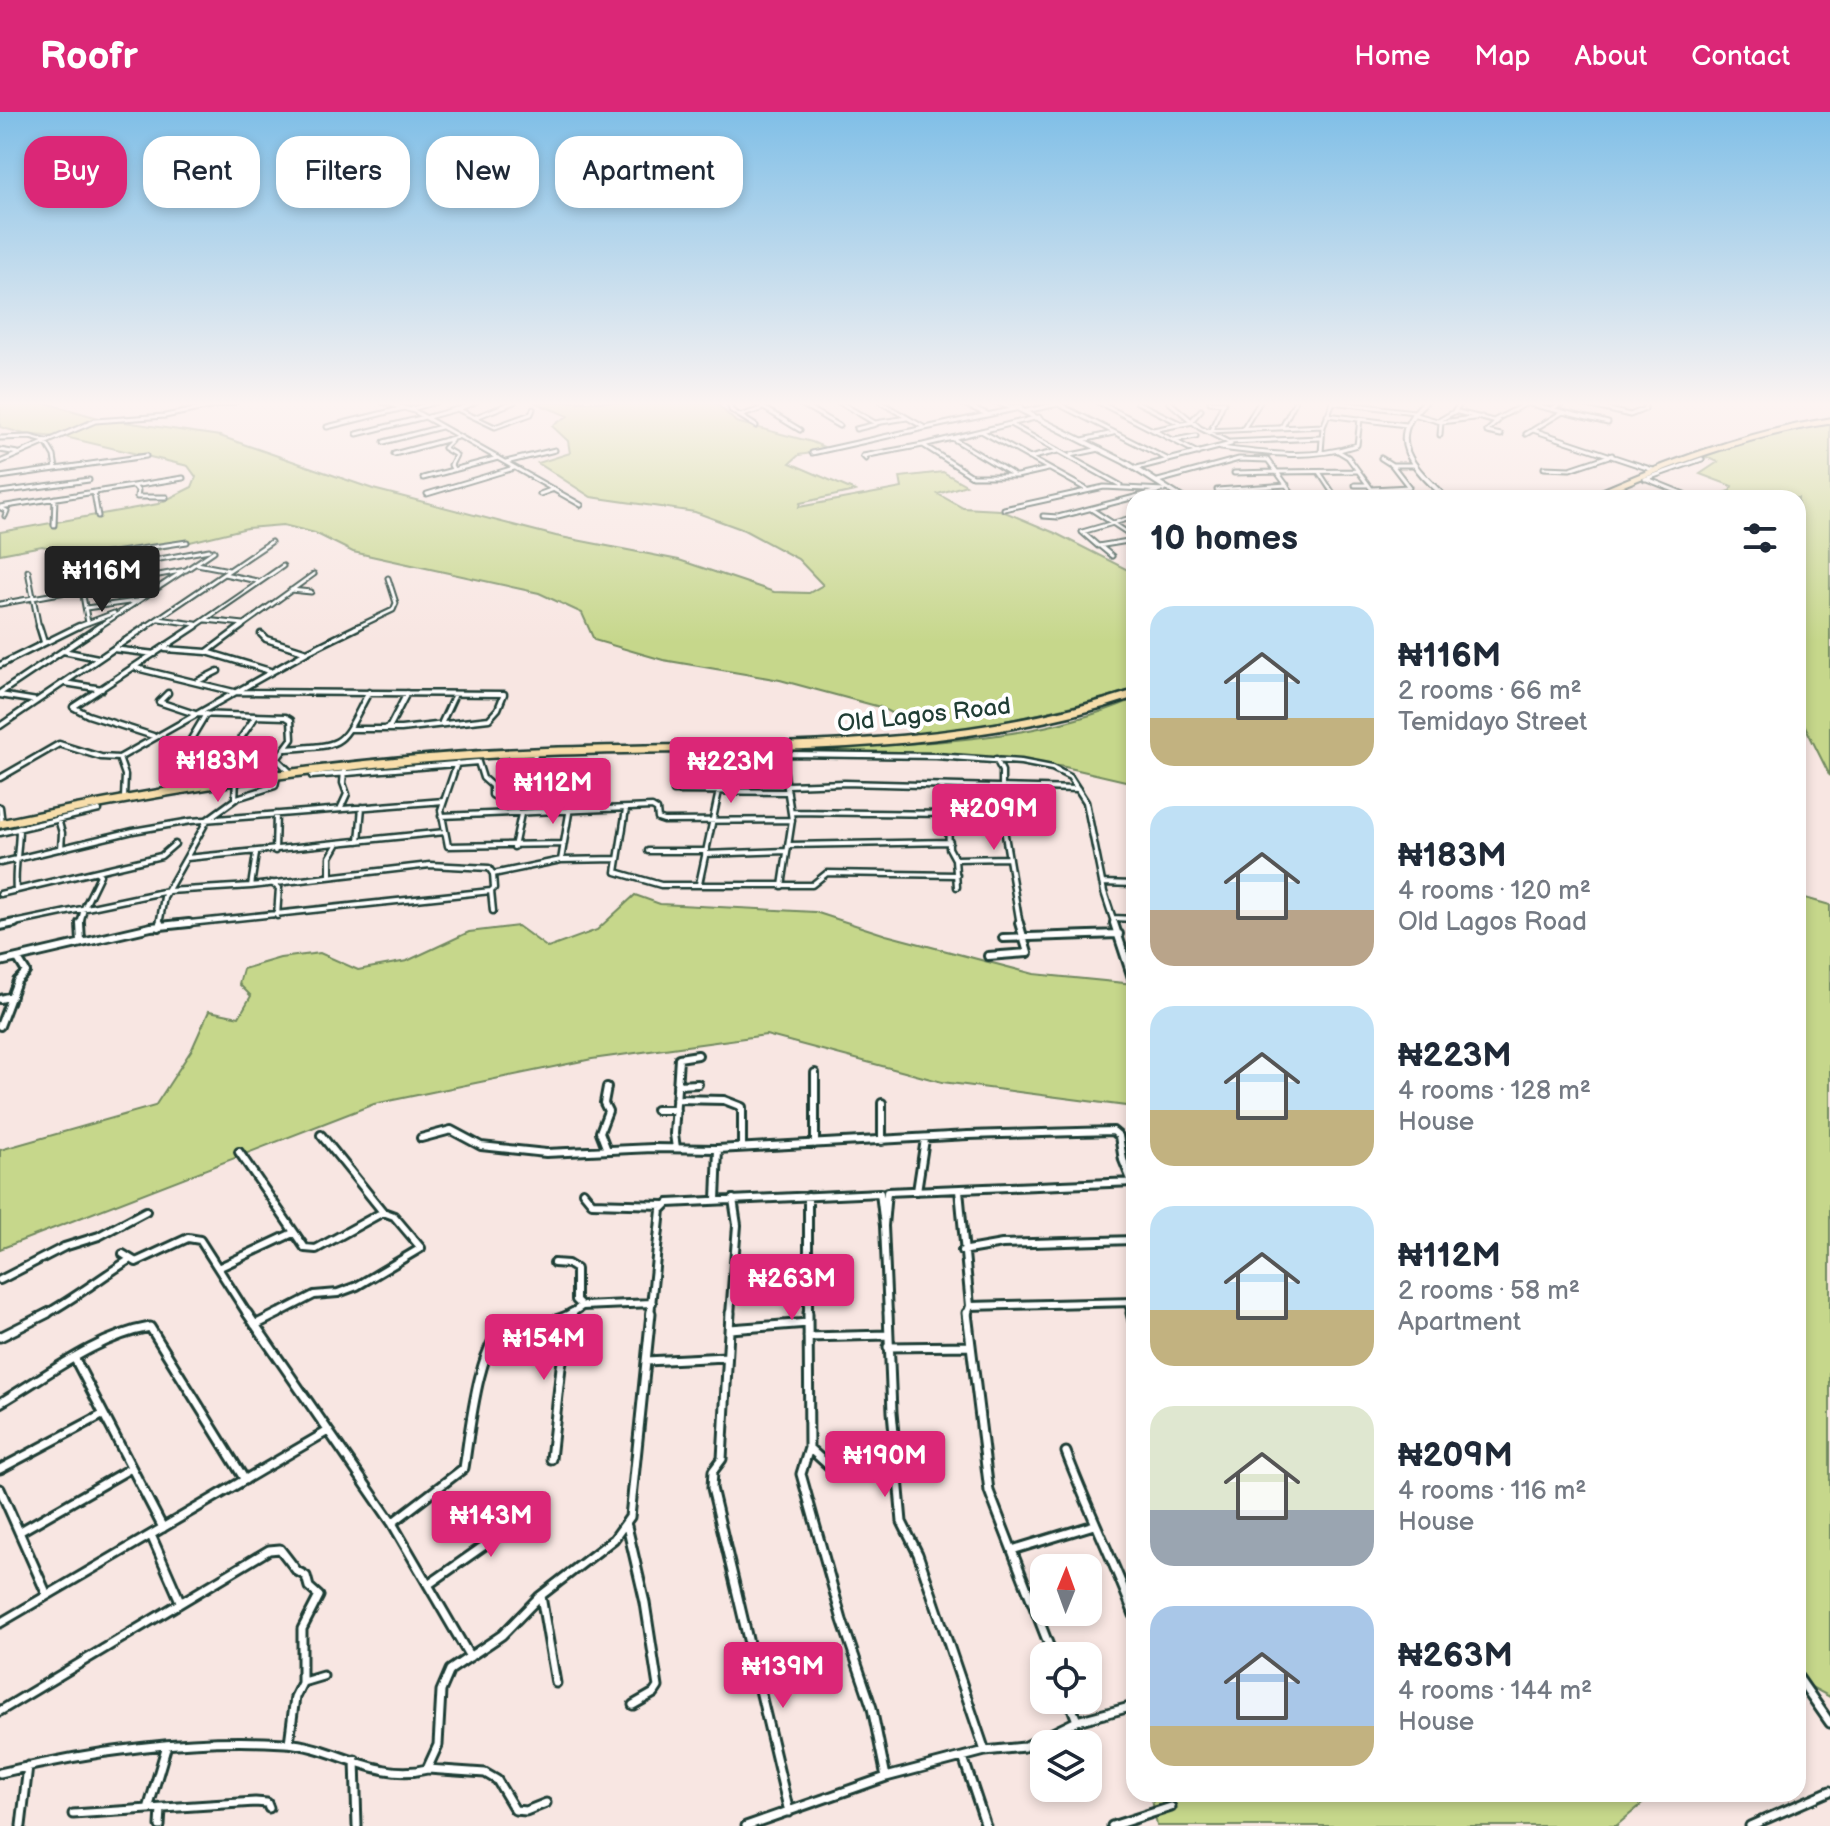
<!DOCTYPE html>
<meta charset="utf-8">
<style>
:root{--surface:#fff;--page:#f2f2f3;--text:#1f2937;--muted:#747a83;--accent:#db2777}
body{margin:0;font-family:"Balsamiq Sans",sans-serif;background:var(--page);color:var(--text);height:100vh;display:flex;flex-direction:column;font-size:30px;white-space:nowrap}
*{box-sizing:border-box;margin:0}
p{font-size:26px;color:var(--muted)}
.icon{flex:none;width:44px;height:44px;fill:none;stroke:currentColor;stroke-width:2;stroke-linecap:round;stroke-linejoin:round}
.map{position:relative;flex:1;overflow:hidden}
.drawer{position:absolute;left:1126px;top:378px;width:680px;height:1312px;display:flex;flex-direction:column;background:var(--surface);border-radius:24px;box-shadow:0 4px 12px #0003}
.drawer>*{flex:none}
.hud{position:absolute;left:24px;top:24px;width:760px;height:72px;display:flex;gap:16px}
.needle{width:52px;rotate:1deg}
.fabs{position:absolute;left:1030px;top:1442px;display:grid;gap:16px}
.fabs a{display:grid;place-items:center;width:72px;height:72px;border-radius:16px;background:var(--surface);box-shadow:0 4px 12px #0003;font-size:40px}
.price{position:absolute;translate:-50% -68px;padding:0 18px;border-radius:8px;background:var(--accent);color:#fff;font-size:26px;line-height:52px;filter:drop-shadow(0 2px 4px #0008)}
.price::after{content:'';position:absolute;left:50%;top:48px;width:24px;height:18px;margin-left:-12px;background:inherit;clip-path:polygon(0 0,100% 0,50% 100%)}
.price.current{background:#222;color:#fff}
ul{padding:0;list-style:none}
li{display:flex;align-items:center;gap:24px;height:200px;padding:0 24px}
li span{display:grid;place-items:center;flex:none;width:224px;height:160px;border-radius:24px;color:#555}
li>.icon{margin-inline-start:auto}
span .icon{width:96px;height:96px;fill:#fffc;stroke-width:1}
li b{font-size:34px}
h2{display:flex;justify-content:space-between;align-items:center;height:96px;padding:0 24px;font-size:34px}
.pill{padding:0 28px;border-radius:24px;background:var(--surface);box-shadow:0 4px 12px #0003;font-size:28px;line-height:72px}
.pill.current{background:var(--accent);color:#fff}
header{display:flex;align-items:center;gap:48px;box-sizing:border-box;height:112px;padding:0 40px;background:var(--accent);color:#fff}
header strong{font-size:38px}
nav{display:flex;gap:44px;margin-inline-start:auto;font-size:28px}
.map>svg:first-child{display:block}
.green{fill:#c6d78b;stroke:#728a60;stroke-width:2}
.lines{fill:none;stroke-linecap:round;stroke-linejoin:round}
.street-far3-casing{stroke:#1f3d34;stroke-width:7}
.street-far2-casing{stroke:#1f3d34;stroke-width:9}
.street-far1-casing{stroke:#1f3d34;stroke-width:12}
.street-casing{stroke:#1f3d34;stroke-width:13}
.secondary-casing{stroke:#1f3d34;stroke-width:8}
.primary-far1-casing{stroke:#1f3d34;stroke-width:9}
.primary-casing{stroke:#1f3d34;stroke-width:12}
.street-far3{stroke:#fff;stroke-width:3}
.street-far2{stroke:#fff;stroke-width:4}
.street-far1{stroke:#fff;stroke-width:6}
.street{stroke:#fff;stroke-width:7}
.secondary{stroke:#fff;stroke-width:4}
.primary-far1{stroke:#f8deab;stroke-width:5}
.primary{stroke:#f8deab;stroke-width:7}
.labels{text-anchor:middle;dominant-baseline:central;stroke-width:8;stroke-linejoin:round;paint-order:stroke}
.street-label{font-size:24px;fill:#1f3d34;stroke:#fff}
</style>
<header>
<strong>Roofr</strong>
<nav><a>Home</a><a>Map</a><a>About</a><a>Contact</a></nav>
</header>
<div class="map">
<svg width="1830" height="1714" viewBox="0 0 1830 1714">
<rect width="100%" height="100%" fill="#f8e6e2"/>
<filter id="ink" filterUnits="userSpaceOnUse"><feTurbulence type="fractalNoise" baseFrequency=".0125" numOctaves="2"/><feDisplacementMap in="SourceGraphic" scale="16" xChannelSelector="R" yChannelSelector="G"/><feConvolveMatrix kernelMatrix="1 2 1 2 8 2 1 2 1" color-interpolation-filters="sRGB"/></filter>
<g filter="url(#ink)">
<!-- green -->
<path class="green" d="M 0,290 L 42,290 L 102,307 L 57,325 L 24,322 L 0,315 Z
M 534,290 L 715,290 L 736,310 L 812,330 L 831,338 L 799,343 L 790,351 L 855,379 L 800,391 L 799,395 L 902,376 L 900,365 L 943,360 L 966,373 L 938,382 L 963,396 L 1000,398 L 1055,421 L 1134,461 L 1134,577 C 1063,599 993,613 919,623 L 902,607 L 880,595 L 780,568 L 663,548 L 594,528 L 582,501 L 539,481 L 353,440 L 315,421 L 283,413 L 247,416 L 121,447 L 106,440 L 76,442 L 42,434 L 0,442 L 0,420 L 158,392 L 192,375 L 196,365 L 188,354 L 65,325 L 95,311 L 111,308 L 220,324 L 373,377 L 556,424 L 679,448 L 774,480 L 809,481 L 823,473 L 798,447 L 744,418 L 695,400 L 591,385 L 538,351 L 570,341 L 568,329 L 552,314 L 568,304 Z
M 1830,310 L 1830,664 L 1798,600 L 1798,386 L 1709,386 L 1730,379 L 1732,374 L 1700,362 L 1718,350 L 1707,345 L 1668,358 L 1663,356 L 1727,332 Z
M 1134,587 L 1134,671 L 1065,655 L 1000,646 L 821,640 L 822,636 C 926,631 1037,629 1134,587 Z
M 635,783 L 660,792 L 815,800 L 886,823 L 1034,862 L 1134,872 L 1134,995 L 942,970 L 766,923 L 592,947 L 374,992 L 0,1137 L 0,1038 L 155,994 L 192,937 L 209,899 L 239,905 L 251,884 L 239,872 L 243,857 L 280,846 L 320,841 L 358,858 L 407,849 L 469,820 L 518,814 L 548,836 L 597,818 Z
M 1798,784 L 1830,793 L 1830,1585 L 1798,1568 Z
M 1151,1682 L 1654,1682 L 1616,1714 L 1157,1714 Z"/>
<g class="lines">
<!-- street-far3 casing -->
<g class="street-far3-casing">
<path id="street-far3" d="M 383,290 L 414,299 L 581,393
M 754,290 L 800,318
M 798,290 L 839,314
M 839,290 L 875,311 L 907,306
M 880,290 L 925,316 L 1015,297
M 959,290 L 987,302
M 995,290 L 1013,296
M 1098,290 L 1198,341
M 1137,290 L 1179,311
M 1169,290 L 1200,316 L 1230,331
M 1210,290 L 1224,291
M 1332,290 L 1414,300
M 1522,290 L 1608,311
M 1575,290 L 1630,303 L 1645,297 L 1645,290
M 729,292 L 731,298 L 740,304
M 1060,293 L 1169,348
M 1553,296 L 1564,290
M 412,297 L 435,290
M 458,297 L 475,290
M 1026,299 L 1067,290
M 1454,299 L 1497,310
M 1413,302 L 1441,310 L 1482,305
M 1327,303 L 1406,313
M 428,305 L 457,297 L 495,315 L 531,302 L 533,297
M 476,305 L 514,290
M 1039,305 L 923,333 L 972,364 L 1017,364 L 1048,357
M 1193,307 L 1201,298
M 1440,308 L 1454,300 L 1461,290
M 1495,308 L 1527,291
M 1010,312 L 1120,373
M 756,314 L 740,304 L 761,297
M 327,315 L 404,296
M 1282,315 L 1295,290
M 1244,316 L 1260,290
M 856,317 L 876,312
M 1153,318 L 1193,310
M 1211,318 L 1224,290
M 1533,318 L 1653,358
M 981,319 L 1086,377
M 1209,319 L 1323,314
M 1487,319 L 1498,309
M 1487,320 L 1501,323
M 357,322 L 425,305
M 1526,322 L 1563,300
M 1440,323 L 1441,310
M 0,326 L 30,325 L 45,329 L 54,344 L 56,357
M 952,326 L 1012,362
M 1083,328 L 1113,321
M 1174,328 L 1196,324
M 451,329 L 444,336 L 456,343 L 451,353 L 453,357
M 384,330 L 441,315
M 1230,330 L 1320,326
M 1221,336 C 1267,342 1312,348 1357,333 L 1360,307
M 0,338 L 18,341
M 1338,339 L 1348,345 L 1378,386
M 1321,340 L 1323,315 L 1333,290
M 812,341 L 924,316
M 394,342 L 457,325
M 1071,343 L 1100,337
M 1029,346 L 1058,339
M 866,347 L 863,344 L 923,333
M 0,350 L 95,309 L 165,304 L 234,290
M 506,350 L 555,338
M 1392,353 L 1415,353
M 1137,356 L 1231,332
M 1544,356 L 1570,357 L 1612,343
M 1278,360 L 1356,359
M 1319,360 L 1336,386
M 1234,361 L 1276,360
M 0,365 L 146,344
M 423,366 L 498,346
M 1645,367 L 1702,347
M 1647,367 L 1684,382
M 1158,369 L 1239,347 L 1268,348 L 1296,386
M 1355,373 L 1367,373
M 134,374 L 138,379 L 137,385 L 166,385
M 1372,377 L 1409,375 L 1392,353 L 1381,346
M 1217,378 L 1287,373
M 0,380 L 89,368
M 94,381 L 98,404
M 427,382 L 514,356
M 540,382 L 554,377
M 0,395 L 183,366
M 1,396 L 7,399 L 5,404
M 1004,397 L 1104,375 L 1164,378
M 1091,397 L 1134,425
M 1043,404 L 1058,405 L 1158,379
M 1134,405 L 1082,420 L 1098,434 L 1134,428
M 54,413 L 55,386
M 1101,435 L 1112,444
M 74,443 L 81,477
M 73,447 L 187,430
M 197,452 L 229,458
M 28,459 L 39,516
M 78,462 L 209,438
M 224,462 L 257,469
M 82,478 L 88,511
M 291,478 L 311,480
M 0,492 L 186,458 L 214,439
M 86,496 L 136,489
M 159,507 L 196,512
M 206,508 L 244,512
M 74,516 L 114,501
M 97,516 L 182,460
M 144,516 L 271,430
M 193,516 L 283,454
M 239,516 L 314,462
M 355,516 L 393,498 L 396,491 L 388,466"/>
</g>
<!-- street-far2 casing -->
<g class="street-far2-casing">
<path id="street-far2" d="M 39,514 L 44,530
M 113,537 L 155,542
M 165,537 L 207,540 L 270,559
M 63,539 L 98,546
M 207,540 L 242,514
M 307,540 L 360,514
M 0,553 L 79,514
M 136,556 L 234,580 L 504,582 L 498,597 L 489,607 L 401,617 L 349,617
M 198,569 L 218,559
M 65,571 L 102,577
M 0,581 L 100,514
M 168,581 L 159,590 L 195,602 L 286,605 L 291,608 L 292,627 L 277,647 L 289,659
M 0,583 L 37,589
M 442,610 L 455,582
M 0,614 L 147,514
M 385,617 L 390,614 L 407,581
M 153,624 L 88,603 L 73,595 L 196,514
M 724,636 L 727,642 L 761,647 L 788,642 L 936,644 L 1021,650 L 1052,656 L 1070,665 L 1086,690 L 1104,780 L 1115,813
M 285,637 C 349,633 339,635 369,580
M 231,640 L 256,604
M 535,640 L 532,676 L 573,678 L 561,748
M 182,642 L 206,602
M 782,643 L 792,708 L 782,774
M 119,646 L 125,663 L 124,686
M 996,647 L 1002,659 L 1002,705 L 1020,813
M 457,651 L 441,698 L 448,734 L 564,732
M 312,664 L 478,650 L 483,666 L 492,674 L 492,683 L 501,688
M 0,666 L 59,632 L 101,645 L 119,646 L 307,540 L 266,527 L 261,522
M 788,673 L 844,671 L 1078,677
M 940,675 L 947,681 L 949,736 L 955,747 L 957,775
M 674,679 L 788,680
M 235,687 L 236,668
M 0,695 L 2,712
M 341,695 L 347,682 L 343,671 L 344,659
M 626,697 L 616,760 L 661,773 L 812,773 L 827,761 L 957,763
M 792,700 L 948,702
M 441,704 L 652,695 L 657,698 L 658,707 L 664,709 L 792,708
M 58,707 L 62,721 L 61,737
M 0,721 L 99,698
M 359,729 L 362,695
M 790,733 L 950,730
M 514,735 L 521,702
M 275,739 L 276,702
M 648,739 L 706,739
M 705,742 L 786,739
M 187,746 L 445,720
M 955,747 L 1009,746
M 0,751 L 133,719 L 191,709 L 444,689
M 493,762 L 561,748 L 618,747
M 330,763 L 330,745 L 337,733
M 272,771 L 279,776 L 277,804
M 1102,771 L 1134,772
M 699,772 L 727,642
M 251,774 L 256,742
M 16,778 C 14,757 19,738 19,716
M 491,779 L 493,799
M 0,782 L 161,744 L 175,732
M 1113,806 L 1134,807
M 5,813 L 168,779 L 251,774 L 430,753 L 489,756 L 493,762 L 494,776 L 491,779 L 171,813
M 80,813 L 84,796 L 100,763 L 97,760
M 159,813 L 164,785 L 208,707 L 237,686 L 275,674 L 278,661"/>
</g>
<!-- street-far1 casing -->
<g class="street-far1-casing">
<path id="street-far1" d="M 80,811 L 81,831
M 1114,811 L 1134,872
M 0,814 L 15,811
M 159,815 L 160,811
M 1003,826 L 1119,822
M 988,844 L 1028,841 L 1019,811
M 0,850 L 151,815 L 189,811
M 0,887 L 12,884
M 0,914 L 17,869 L 26,860 L 18,847
M 815,961 L 815,1032
M 677,973 L 698,972
M 607,975 L 604,991 L 608,999 L 600,1020 L 607,1038
M 676,987 L 724,988 L 742,995 L 742,1034
M 882,991 L 882,1029
M 656,998 L 676,998
M 421,1026 L 451,1018 L 481,1034 L 546,1041 L 653,1036 L 717,1037 L 968,1023 L 1113,1019 L 1119,1024 L 1123,1048 L 1132,1070
M 676,1036 L 674,1022 L 679,946 L 698,943
M 239,1040 L 305,1136 L 316,1137 L 383,1100
M 959,1078 L 970,1194 L 967,1203
M 917,1079 L 925,1027
M 583,1080 L 592,1091 L 664,1093
M 808,1084 L 808,1203
M 716,1088 L 718,1037
M 884,1114 L 888,1203
M 962,1139 L 1002,1132 L 1134,1128
M 123,1142 L 136,1150 L 188,1126 L 200,1128 L 248,1203
M 554,1151 L 568,1152 L 576,1157 L 576,1188 L 582,1194
M 220,1155 L 293,1121
M 0,1168 L 64,1135 L 99,1124 L 146,1099
M 1129,1190 L 1132,1203
M 970,1194 L 1134,1190
M 44,1203 C 74,1187 100,1166 129,1148
M 275,1203 L 314,1183 L 338,1181 L 357,1174 L 421,1136 L 394,1104 L 383,1100 L 321,1023
M 569,1203 L 582,1194 L 652,1191
M 650,1203 L 661,1098 L 668,1091 L 880,1081 L 884,1114 L 887,1080 L 1134,1070
M 730,1203 L 737,1113 L 733,1087"/>
</g>
<!-- street casing -->
<g class="street-casing">
<path id="street" d="M 247,1201 L 392,1411 L 470,1545
M 730,1201 L 722,1347 L 713,1359 L 712,1376 L 789,1700
M 808,1201 L 809,1336 L 801,1362 L 842,1508 L 872,1596 L 886,1665
M 888,1201 L 892,1300 L 902,1410 L 918,1442 L 985,1639
M 967,1201 L 989,1379 L 1053,1544
M 1131,1201 L 1134,1213
M 255,1213 L 279,1201
M 730,1217 L 808,1211
M 0,1225 L 48,1201
M 808,1225 L 888,1223
M 888,1235 L 971,1234
M 76,1249 L 163,1416
M 646,1249 L 726,1245
M 0,1291 C 46,1264 97,1224 150,1215 L 245,1368
M 809,1336 L 840,1364
M 1066,1340 C 1087,1396 1113,1447 1134,1503
M 551,1347 L 561,1255 L 572,1201
M 0,1357 L 102,1303
M 0,1377 L 47,1483
M 392,1411 L 464,1356 C 469,1327 478,1227 506,1215 C 528,1206 551,1215 572,1201
M 627,1414 L 645,1491 L 658,1575 L 654,1581 L 633,1593
M 19,1420 L 131,1356
M 151,1423 L 180,1489
M 1012,1438 L 1094,1413
M 428,1473 L 495,1426 L 541,1402
M 541,1484 L 556,1571
M 0,1511 L 328,1319
M 1798,1565 L 1830,1611
M 303,1570 L 323,1564
M 1069,1588 L 1077,1609
M 0,1599 L 269,1438 L 280,1437 L 297,1459 L 306,1464 L 309,1475 L 319,1484 L 302,1517 L 302,1571 L 295,1585 L 289,1631
M 963,1645 L 986,1714
M 355,1648 L 357,1714
M 428,1657 L 485,1661 L 497,1668 L 515,1698 L 526,1699 L 546,1691
M 0,1661 C 90,1639 192,1625 285,1631 C 334,1634 378,1670 427,1657 L 438,1633 L 441,1579 L 450,1558 L 502,1523 L 539,1485 L 614,1427 L 630,1405 L 651,1201
M 148,1697 L 167,1633
M 73,1702 L 255,1690 L 267,1691 L 269,1696
M 21,1714 L 28,1654
M 160,1714 L 161,1697
M 746,1714 L 886,1665 L 985,1639 L 1024,1635 L 1077,1609 L 1134,1594
M 1112,1714 L 1171,1695
M 1750,1714 L 1830,1679"/>
</g>
<!-- secondary casing -->
<g class="secondary-casing">
<path id="secondary" d="M 1425,290 C 1383,328 1414,356 1446,386
M 1016,295 L 1020,296 L 1014,296 Z
M 1019,297 L 1125,350 L 1182,386"/>
</g>
<!-- primary-far1 casing -->
<g class="primary-far1-casing">
<path id="primary-far1" d="M 1589,386 C 1667,352 1745,322 1830,309"/>
</g>
<!-- primary casing -->
<g class="primary-casing">
<path id="primary" d="M 0,712 C 176,675 353,647 534,640 C 734,632 941,646 1134,582"/>
</g>
<!-- street-far3 -->
<use href="#street-far3" class="street-far3"/>
<!-- street-far2 -->
<use href="#street-far2" class="street-far2"/>
<!-- street-far1 -->
<use href="#street-far1" class="street-far1"/>
<!-- street -->
<use href="#street" class="street"/>
<!-- secondary -->
<use href="#secondary" class="secondary"/>
<!-- primary-far1 -->
<use href="#primary-far1" class="primary-far1"/>
<!-- primary -->
<use href="#primary" class="primary"/>
</g>
</g>
<!-- sky -->
<linearGradient id="sky" x2="0" y2="1"><stop stop-color="#80bfe7"/><stop offset="0.55" stop-color="#fcf4f2"/><stop offset="1" stop-color="#fcf4f2" stop-opacity="0"/></linearGradient>
<rect width="1830" height="530" fill="url(#sky)"/>
<g class="labels">
<!-- street labels -->
<g class="street-label">
<text transform="translate(924 603) rotate(-6)">Old Lagos Road</text>
</g>
</g>
</svg>
<div class="fabs">
<a><svg class="needle" viewBox="-14 -14 28 28"><path d="M0-13l5 13h-10z" fill="#e53935"/><path d="M0 13l5-13h-10z" fill="#747a83"/></svg></a>
<a><svg class="icon" aria-label="locate" viewBox="0 0 24 24"><circle cx="12" cy="12" r="6"/><path d="M12 2v4M12 18v4M2 12h4M18 12h4"/></svg></a>
<a><svg class="icon" aria-label="layers" viewBox="0 0 24 24"><path d="M12 4l9 5-9 5-9-5zM3 14l9 5 9-5"/></svg></a>
</div>
<b class="price current" style="left:102px;top:502px">₦116M</b>
<b class="price" style="left:218px;top:692px">₦183M</b>
<b class="price" style="left:731px;top:693px">₦223M</b>
<b class="price" style="left:553px;top:714px">₦112M</b>
<b class="price" style="left:994px;top:740px">₦209M</b>
<b class="price" style="left:792px;top:1210px">₦263M</b>
<b class="price" style="left:544px;top:1270px">₦154M</b>
<b class="price" style="left:885px;top:1387px">₦190M</b>
<b class="price" style="left:491px;top:1447px">₦143M</b>
<b class="price" style="left:783px;top:1598px">₦139M</b>
<div class="hud">
<a class="pill current">Buy</a>
<a class="pill">Rent</a>
<a class="pill">Filters</a>
<a class="pill">New</a>
<a class="pill">Apartment</a>
</div>
<section class="drawer">
<h2>10 homes<svg class="icon" aria-label="filters" viewBox="0 0 24 24"><path d="M4 7h16M4 17h16"/><circle cx="9" cy="7" r="2"/><circle cx="15" cy="17" r="2"/></svg></h2>
<ul>
<li><span style="background:linear-gradient(#bfe0f5 70%,#c2b280 0)"><svg class="icon" aria-label="home" viewBox="0 0 24 24"><path d="M3 11l9-7 9 7M6 9v11h12V9"/></svg></span><div><b>₦116M</b><p>2 rooms · 66 m²</p><p>Temidayo Street</p></div></li>
<li><span style="background:linear-gradient(#bfe0f5 65%,#b9a48a 0)"><svg class="icon" aria-label="home" viewBox="0 0 24 24"><path d="M3 11l9-7 9 7M6 9v11h12V9"/></svg></span><div><b>₦183M</b><p>4 rooms · 120 m²</p><p>Old Lagos Road</p></div></li>
<li><span style="background:linear-gradient(#bfe0f5 65%,#c2b280 0)"><svg class="icon" aria-label="home" viewBox="0 0 24 24"><path d="M3 11l9-7 9 7M6 9v11h12V9"/></svg></span><div><b>₦223M</b><p>4 rooms · 128 m²</p><p>House</p></div></li>
<li><span style="background:linear-gradient(#bfe0f5 65%,#c2b280 0)"><svg class="icon" aria-label="home" viewBox="0 0 24 24"><path d="M3 11l9-7 9 7M6 9v11h12V9"/></svg></span><div><b>₦112M</b><p>2 rooms · 58 m²</p><p>Apartment</p></div></li>
<li><span style="background:linear-gradient(#dfe7d0 65%,#9aa5b1 0)"><svg class="icon" aria-label="home" viewBox="0 0 24 24"><path d="M3 11l9-7 9 7M6 9v11h12V9"/></svg></span><div><b>₦209M</b><p>4 rooms · 116 m²</p><p>House</p></div></li>
<li><span style="background:linear-gradient(#a9c7e8 75%,#c2b280 0)"><svg class="icon" aria-label="home" viewBox="0 0 24 24"><path d="M3 11l9-7 9 7M6 9v11h12V9"/></svg></span><div><b>₦263M</b><p>4 rooms · 144 m²</p><p>House</p></div></li>
</ul>
</section>
</div>
